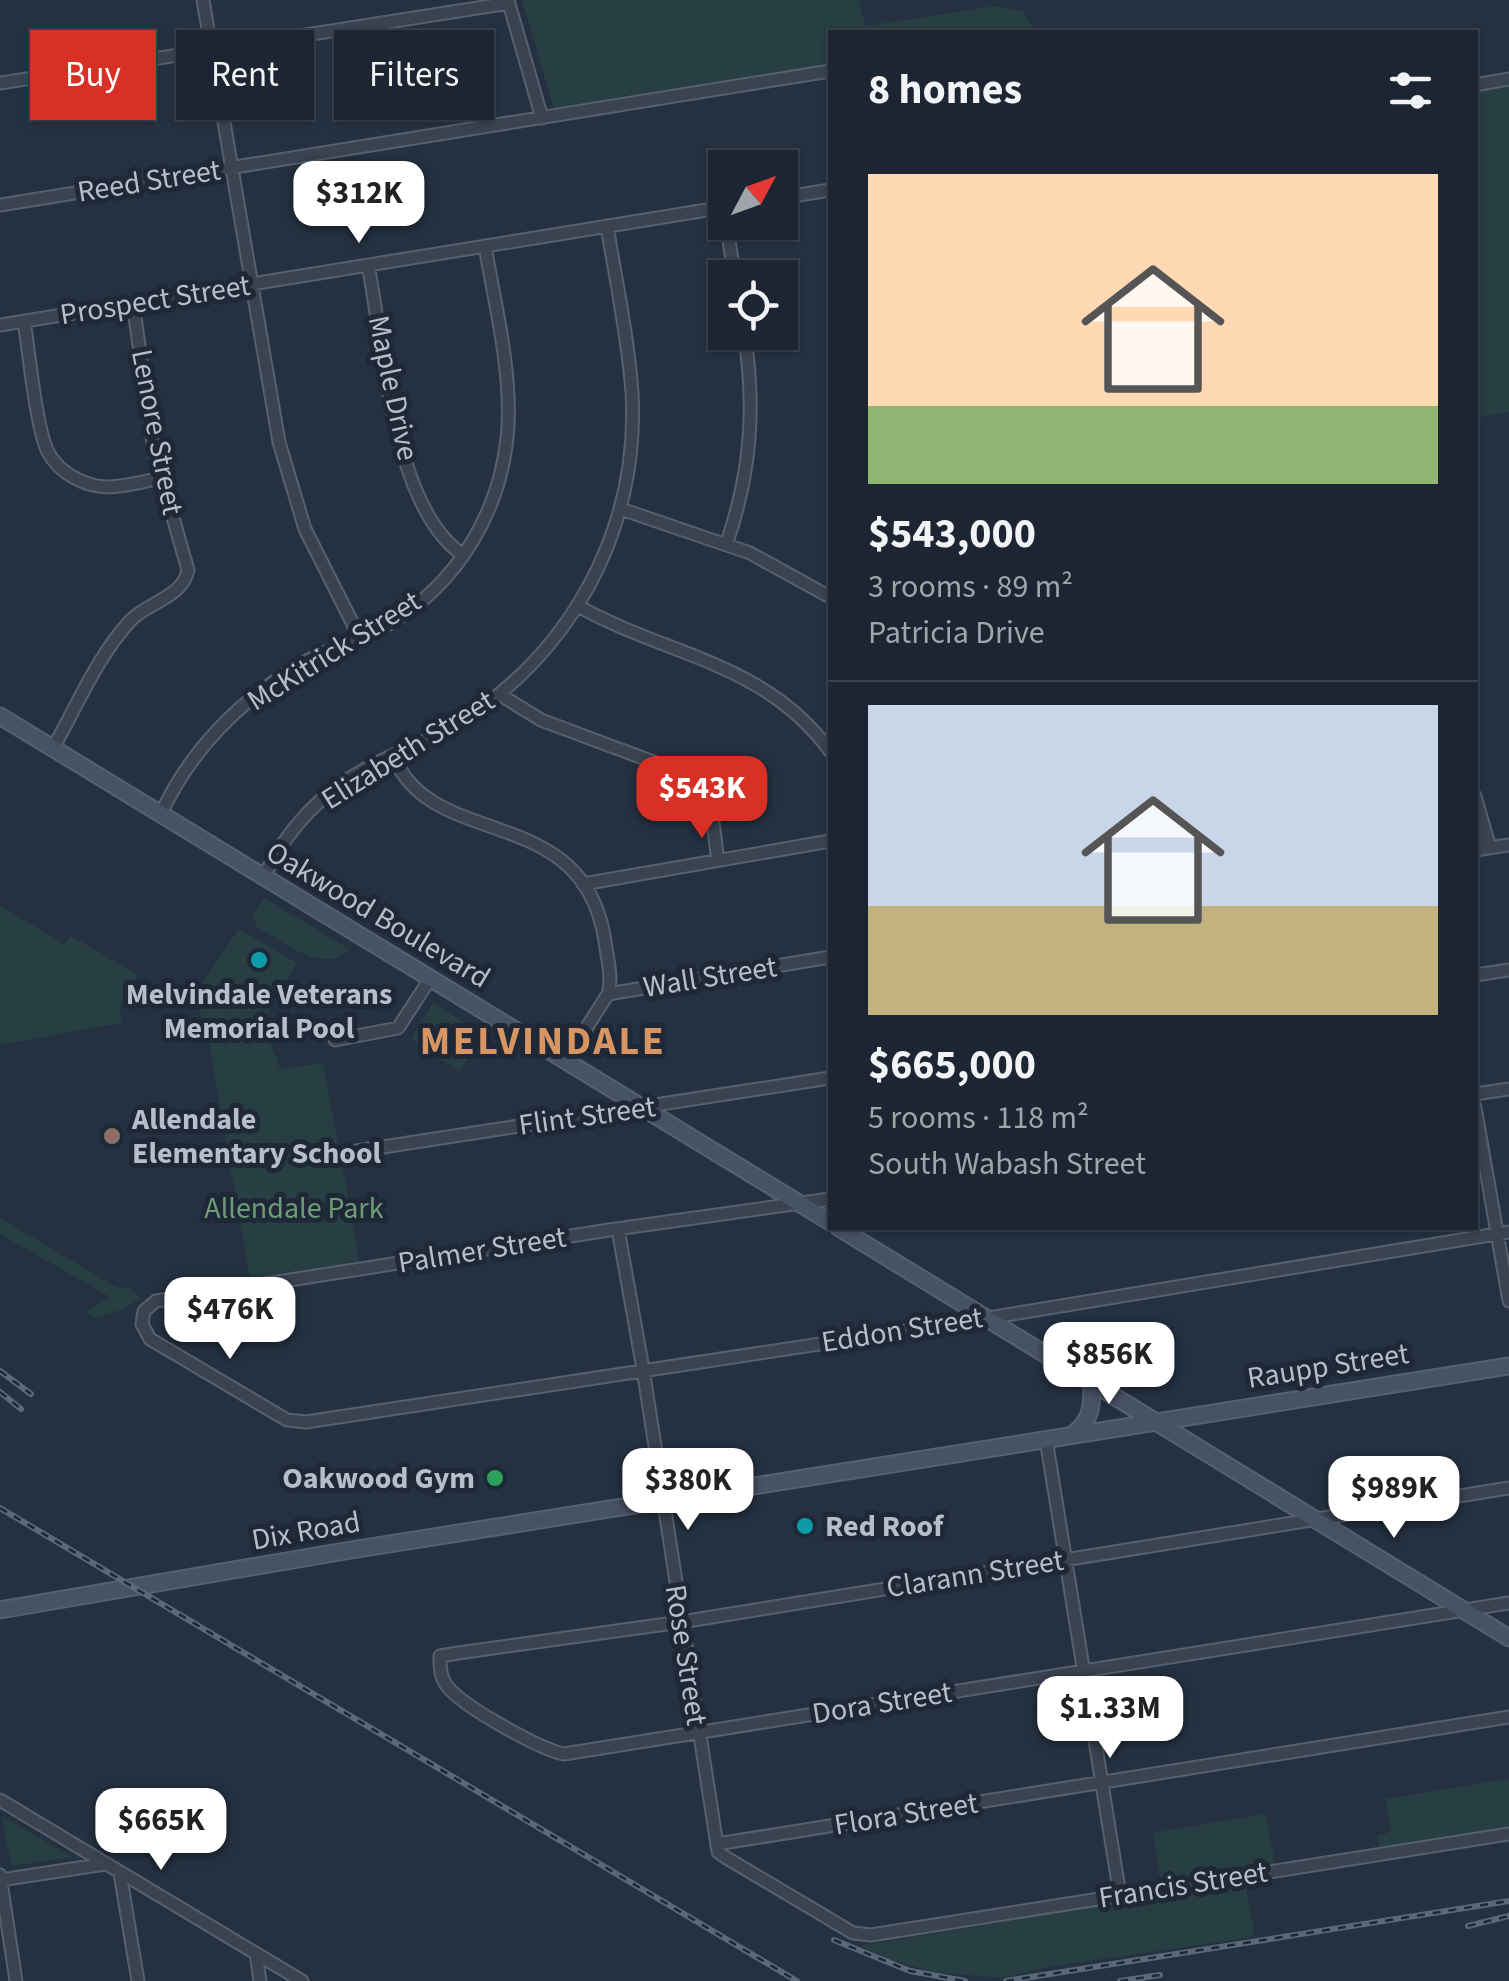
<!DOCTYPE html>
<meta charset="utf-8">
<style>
:root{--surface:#1c2531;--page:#29313d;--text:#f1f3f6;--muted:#a0a5ab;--line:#3a424d;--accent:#d93025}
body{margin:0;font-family:"Source Sans 3",sans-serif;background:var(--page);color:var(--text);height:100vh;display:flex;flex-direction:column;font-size:38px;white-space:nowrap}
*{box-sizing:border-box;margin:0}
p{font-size:32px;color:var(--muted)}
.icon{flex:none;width:55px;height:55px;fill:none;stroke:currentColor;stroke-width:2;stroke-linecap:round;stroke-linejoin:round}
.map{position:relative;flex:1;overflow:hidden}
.panel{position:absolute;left:828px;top:30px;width:650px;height:1200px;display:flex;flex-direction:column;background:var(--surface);border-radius:0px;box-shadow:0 2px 8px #0004,0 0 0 2px var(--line)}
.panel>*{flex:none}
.guide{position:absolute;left:30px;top:30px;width:648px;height:90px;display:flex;gap:20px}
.needle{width:65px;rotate:49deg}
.controls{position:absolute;left:708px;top:150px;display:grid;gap:20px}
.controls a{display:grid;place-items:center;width:90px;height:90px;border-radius:0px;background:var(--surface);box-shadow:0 2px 8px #0004,0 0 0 2px var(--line);font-size:50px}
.price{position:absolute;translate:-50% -85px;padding:0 22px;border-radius:20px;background:#fff;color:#222;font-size:32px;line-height:65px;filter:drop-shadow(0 2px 5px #0008)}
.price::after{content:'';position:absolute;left:50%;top:60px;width:30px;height:22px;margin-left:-15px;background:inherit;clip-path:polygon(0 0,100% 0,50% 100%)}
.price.active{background:var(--accent);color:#fff}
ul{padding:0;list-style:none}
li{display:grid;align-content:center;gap:20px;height:530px;padding:0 40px}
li+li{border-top:2px solid var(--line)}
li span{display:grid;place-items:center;height:310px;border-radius:0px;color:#555}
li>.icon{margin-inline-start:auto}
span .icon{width:180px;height:180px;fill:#fffc;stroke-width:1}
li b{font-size:42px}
h2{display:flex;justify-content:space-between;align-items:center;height:120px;padding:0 40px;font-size:42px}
.chip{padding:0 35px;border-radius:0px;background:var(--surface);box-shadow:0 2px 8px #0004,0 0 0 2px var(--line);font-size:35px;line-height:90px}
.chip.active{background:var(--accent);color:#fff}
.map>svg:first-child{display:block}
.green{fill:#273f42}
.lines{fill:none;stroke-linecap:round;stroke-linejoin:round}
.street-casing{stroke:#57616e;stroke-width:15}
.secondary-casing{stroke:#57616e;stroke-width:19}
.street{stroke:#394351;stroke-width:11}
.secondary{stroke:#475264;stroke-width:15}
.rail-casing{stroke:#5b6878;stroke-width:6}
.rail{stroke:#1e2836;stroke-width:2.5;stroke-dasharray:8;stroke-linecap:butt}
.culture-dot{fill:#0f9aa8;stroke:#1e2836;stroke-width:4}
.education-dot{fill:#8d6e63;stroke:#1e2836;stroke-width:4}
.leisure-dot{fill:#2e9e5b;stroke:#1e2836;stroke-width:4}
.labels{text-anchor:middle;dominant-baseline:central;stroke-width:10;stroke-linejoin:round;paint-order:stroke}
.street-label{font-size:30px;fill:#b6becb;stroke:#1e2836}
.poi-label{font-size:30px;font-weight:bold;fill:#b6becb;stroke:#1e2836;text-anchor:start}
.park-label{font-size:30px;fill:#6d9c77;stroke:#1e2836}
.district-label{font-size:40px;font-weight:bold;letter-spacing:2.5px;fill:#d89564;stroke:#1e2836}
</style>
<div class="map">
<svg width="1509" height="1981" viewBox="0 0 1509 1981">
<rect width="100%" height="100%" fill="#253141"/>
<!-- green -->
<path class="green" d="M 522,0 L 859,0 L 865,26 L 996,6 L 1023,11 L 1035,32 L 830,32 L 830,65 L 554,109 Z
M 1509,86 L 1509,412 L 1475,418 L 1475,92 Z
M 264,898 L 349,949 C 323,977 281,940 256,926 L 253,915 Z
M 0,906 L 64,944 L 71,936 L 138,975 L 120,1007 L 121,1023 L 0,1045 Z
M 239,929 L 297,963 L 263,1021 L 280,1069 L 323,1063 L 360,1262 L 250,1279 L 207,1032 L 204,1033 L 196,991 Z
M 433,1003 L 483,1034 L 460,1072 L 411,1039 Z
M 0,1218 L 116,1287 L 129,1288 L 141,1298 L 124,1309 L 96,1318 L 86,1312 L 110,1297 L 0,1234 Z
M 1509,1779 L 1509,1827 L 1380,1848 L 1377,1836 L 1391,1832 L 1385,1799 Z
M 1266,1814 L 1275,1864 L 1161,1881 L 1153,1833 Z
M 2,1816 L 72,1857 L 11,1866 Z
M 1245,1881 L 1255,1937 L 1047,1967 L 1002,1978 L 933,1972 L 886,1958 L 860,1946 Z"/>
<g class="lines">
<!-- street casing -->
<g class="street-casing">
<path id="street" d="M 203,0 L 279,442 L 305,529 L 360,638
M 508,0 L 542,118
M 0,83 L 509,3
M 1475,85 L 1509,79
M 780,198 L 830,190
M 0,205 L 830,71
M 726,222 L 735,278
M 368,265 C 384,344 392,507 463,555
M 24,321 C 29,351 36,428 48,452 C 59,473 84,486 106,487 C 124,487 143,482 160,478
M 0,325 L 725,207
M 621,509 L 750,553 L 830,597
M 726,545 C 751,474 756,406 744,332
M 578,606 C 667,656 765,662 830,751
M 499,694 L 541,720 L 691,776 C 715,795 713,832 718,860
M 53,748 C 77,706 98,655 131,620 C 149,602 183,597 188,570 L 154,451 L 133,303
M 393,755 C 431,853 583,799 605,941 C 607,958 613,977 608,994
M 1475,796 L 1490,848
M 161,814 C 189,752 239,701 298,666 C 326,649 358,641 387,625 C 459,584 503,508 508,426 C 511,367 495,305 485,246
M 1475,826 L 1479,850
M 1475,850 L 1509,845
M 263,878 C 287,829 324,789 373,765 C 398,752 424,743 448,729 C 569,660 640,531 632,392 C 628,337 616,281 607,226
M 583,884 L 830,841
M 1475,975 L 1509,970
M 335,1040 L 398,1028 L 430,979
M 566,1060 L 608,994 L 830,957
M 1475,1094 L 1509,1089
M 1475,1107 L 1509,1301
M 344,1153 L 830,1078
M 830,1199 L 609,1230 L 156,1301 L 144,1311 L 142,1324 L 150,1339 L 287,1420 L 306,1422 L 958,1323 L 1509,1232
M 618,1229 L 643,1369 L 713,1819 L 718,1852 L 725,1857 L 853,1933 L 871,1935 L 1509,1834
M 1046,1439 L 1120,1895
M 1509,1488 L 681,1622 L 458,1653 L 440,1656 C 440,1667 440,1677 447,1686 C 462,1706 539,1749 564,1754 L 1509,1603
M 0,1800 L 302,1981
M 717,1844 L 1509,1717
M 120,1873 L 138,1981
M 0,1875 L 16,1981
M 0,1880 L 105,1864
M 256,1954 L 260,1981"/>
</g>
<!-- secondary casing -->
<g class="secondary-casing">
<path id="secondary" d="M 0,716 L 830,1222
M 839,1228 L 1509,1638
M 1072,1435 C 1092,1420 1092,1406 1092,1382
M 0,1610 L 345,1551 L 1509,1366"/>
</g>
<!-- street -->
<use href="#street" class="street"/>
<!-- secondary -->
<use href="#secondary" class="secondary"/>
<!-- rail casing -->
<g class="rail-casing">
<path id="rail" d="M 0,1371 L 31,1394
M 0,1392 L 21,1409
M 0,1508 L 797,1981
M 1468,1926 L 1509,1916
M 834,1940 L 910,1971 L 965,1981
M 1006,1981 L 1509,1901
M 1120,1981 L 1160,1975"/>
</g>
<!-- rail -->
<use href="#rail" class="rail"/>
</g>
<!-- markers -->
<g class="culture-dot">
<circle cx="259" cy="960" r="10"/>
<circle cx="805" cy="1526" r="10"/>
</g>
<circle class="education-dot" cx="112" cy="1136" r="10"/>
<circle class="leisure-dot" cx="495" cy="1478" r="10"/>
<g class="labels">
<!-- street labels -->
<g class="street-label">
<text transform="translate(149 181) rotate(-9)">Reed Street</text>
<text transform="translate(155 300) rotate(-9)">Prospect Street</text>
<text transform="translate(393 388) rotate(78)">Maple Drive</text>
<text transform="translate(157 432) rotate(79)">Lenore Street</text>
<text transform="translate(334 651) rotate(-32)">McKitrick Street</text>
<text transform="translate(408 750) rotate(-32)">Elizabeth Street</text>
<text transform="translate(378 915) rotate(31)">Oakwood Boulevard</text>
<text transform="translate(710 977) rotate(-9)">Wall Street</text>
<text transform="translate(587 1116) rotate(-8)">Flint Street</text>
<text transform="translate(482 1250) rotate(-9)">Palmer Street</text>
<text transform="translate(902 1330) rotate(-9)">Eddon Street</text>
<text transform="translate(1328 1366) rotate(-9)">Raupp Street</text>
<text transform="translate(306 1531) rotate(-10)">Dix Road</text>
<text transform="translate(975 1574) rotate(-9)">Clarann Street</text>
<text transform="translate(686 1655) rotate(81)">Rose Street</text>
<text transform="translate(882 1703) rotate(-9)">Dora Street</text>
<text transform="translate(906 1814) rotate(-9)">Flora Street</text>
<text transform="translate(1183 1885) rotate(-9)">Francis Street</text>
</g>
<!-- poi labels -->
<g class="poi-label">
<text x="259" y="994" text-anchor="middle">Melvindale Veterans<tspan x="259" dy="34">Memorial Pool</tspan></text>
<text x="132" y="1119">Allendale<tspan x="132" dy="34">Elementary School</tspan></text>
<text x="475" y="1478" text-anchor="end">Oakwood Gym</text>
<text x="825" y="1526">Red Roof</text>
</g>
<!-- park labels -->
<g class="park-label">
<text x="294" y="1208">Allendale Park</text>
</g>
<!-- district labels -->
<g class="district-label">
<text x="543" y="1041">MELVINDALE</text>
</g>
</g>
</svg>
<div class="controls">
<a><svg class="needle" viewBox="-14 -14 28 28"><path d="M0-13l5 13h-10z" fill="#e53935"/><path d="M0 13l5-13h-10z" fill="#a0a5ab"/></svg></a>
<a><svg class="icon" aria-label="locate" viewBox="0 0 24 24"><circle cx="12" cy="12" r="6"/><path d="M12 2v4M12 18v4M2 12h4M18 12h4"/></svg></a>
</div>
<b class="price" style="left:359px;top:246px">$312K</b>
<b class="price active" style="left:702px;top:841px">$543K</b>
<b class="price" style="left:230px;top:1362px">$476K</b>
<b class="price" style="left:1109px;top:1407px">$856K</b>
<b class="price" style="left:688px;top:1533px">$380K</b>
<b class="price" style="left:1394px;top:1541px">$989K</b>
<b class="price" style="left:1110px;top:1761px">$1.33M</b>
<b class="price" style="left:161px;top:1873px">$665K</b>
<div class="guide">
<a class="chip active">Buy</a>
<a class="chip">Rent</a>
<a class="chip">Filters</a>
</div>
<section class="panel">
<h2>8 homes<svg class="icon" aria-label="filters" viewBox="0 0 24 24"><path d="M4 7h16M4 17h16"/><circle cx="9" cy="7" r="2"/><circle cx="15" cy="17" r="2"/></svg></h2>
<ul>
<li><span style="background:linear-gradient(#ffd9b3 75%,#8fb573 0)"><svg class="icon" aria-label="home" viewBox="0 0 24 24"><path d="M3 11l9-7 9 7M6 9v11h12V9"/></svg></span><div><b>$543,000</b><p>3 rooms · 89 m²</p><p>Patricia Drive</p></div></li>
<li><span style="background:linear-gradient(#c9d6e8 65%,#c2b280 0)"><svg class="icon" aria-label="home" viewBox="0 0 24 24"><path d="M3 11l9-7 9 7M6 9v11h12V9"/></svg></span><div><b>$665,000</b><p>5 rooms · 118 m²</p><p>South Wabash Street</p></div></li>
</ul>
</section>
</div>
